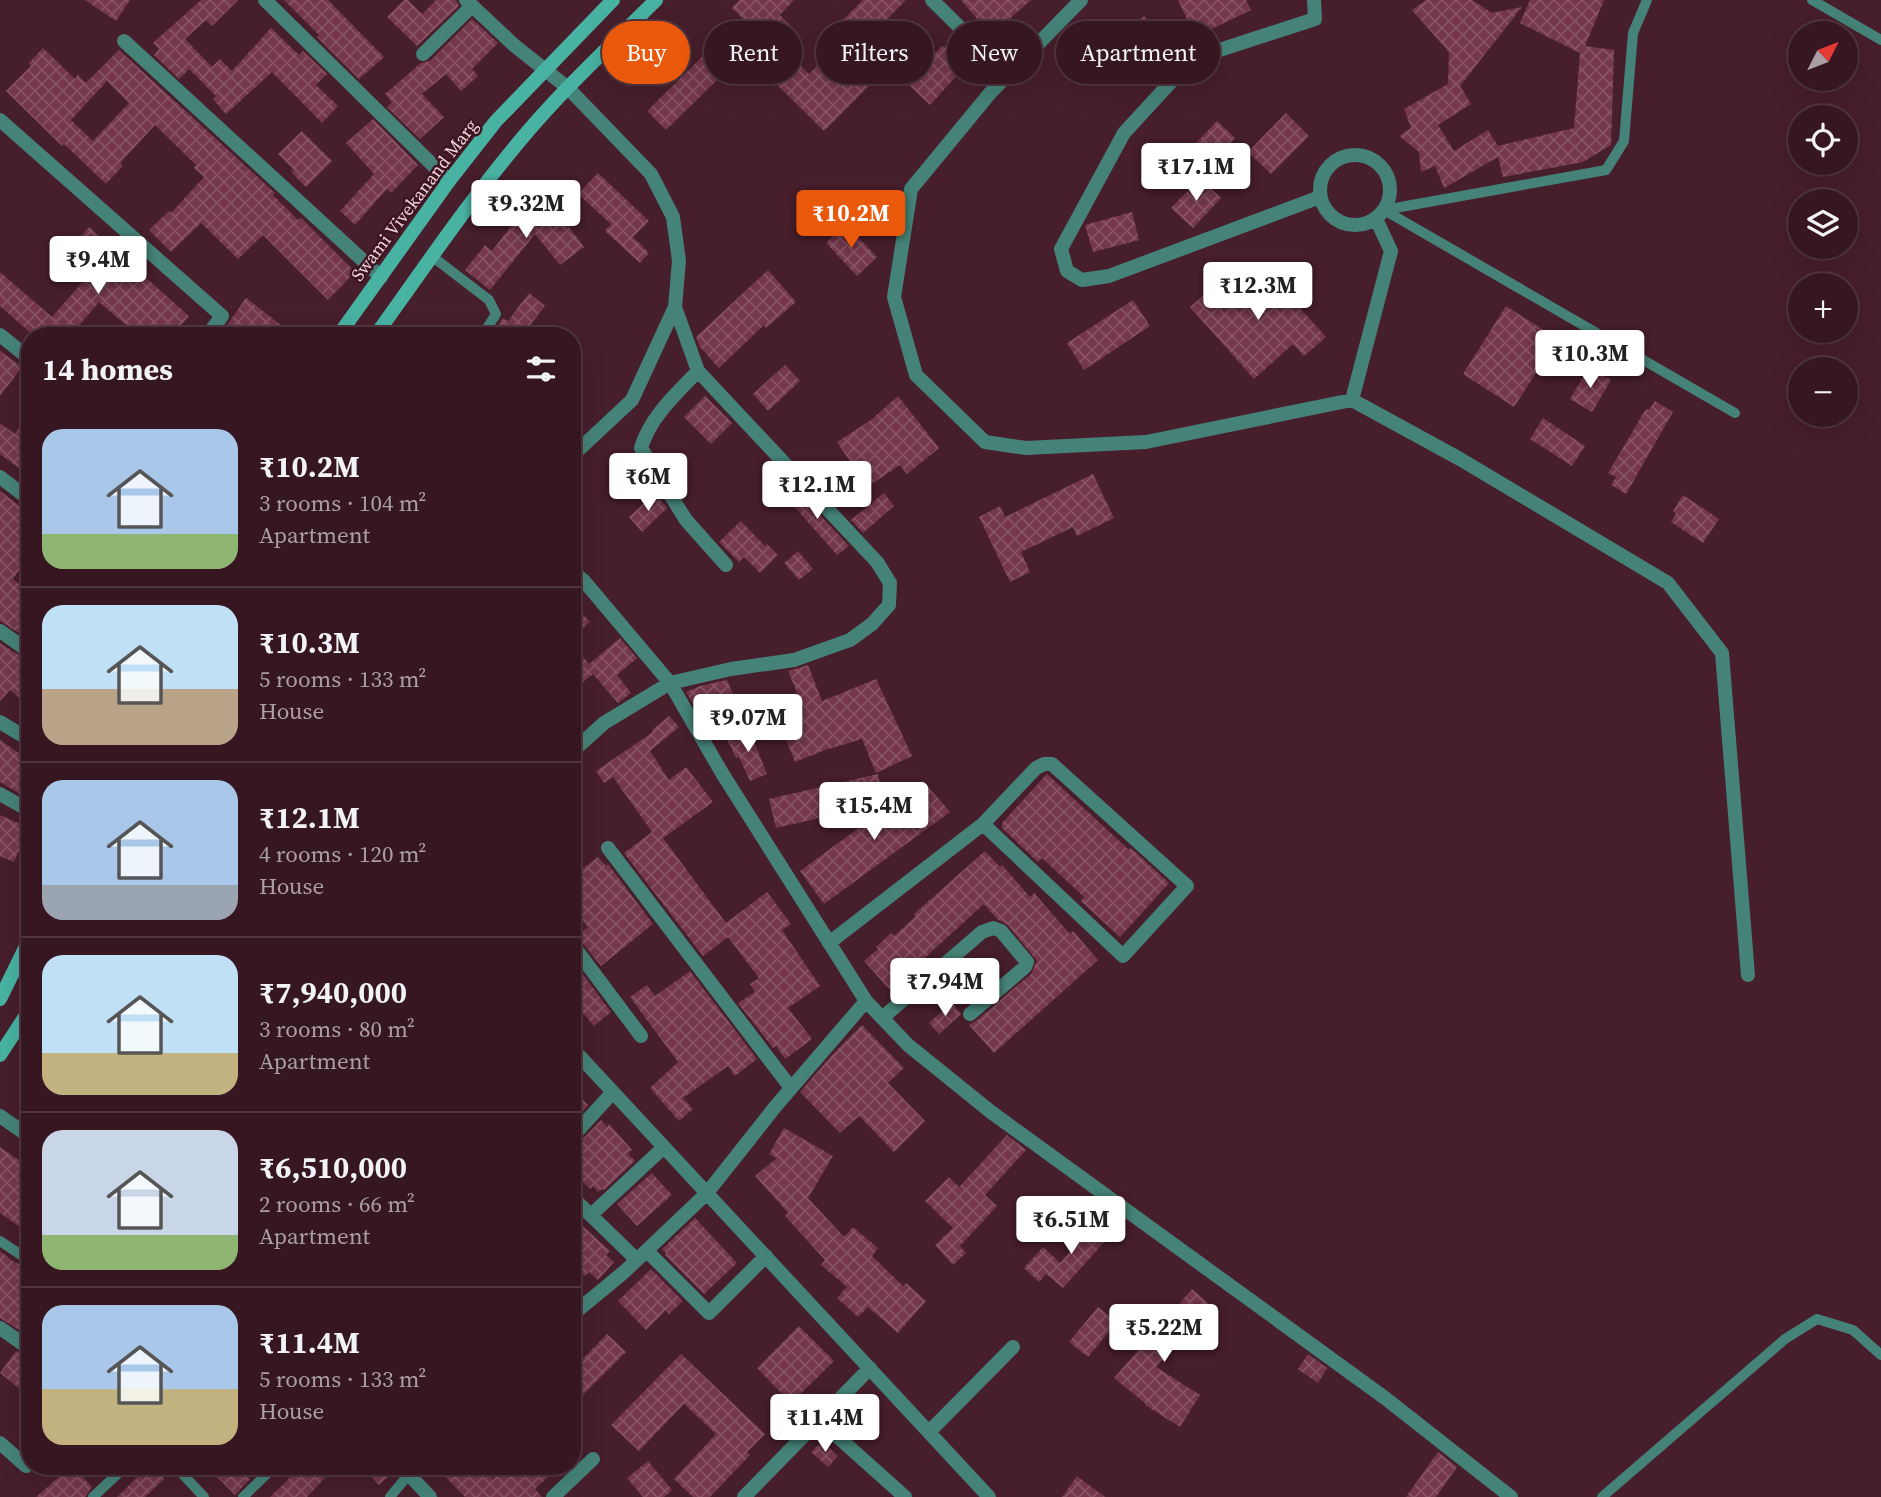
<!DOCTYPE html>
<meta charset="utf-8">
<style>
:root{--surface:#351621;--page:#3d1f2a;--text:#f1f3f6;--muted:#aa9fa5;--line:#4f353f;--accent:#ea580c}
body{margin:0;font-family:"Source Serif 4",serif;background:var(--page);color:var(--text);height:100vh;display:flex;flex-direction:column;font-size:26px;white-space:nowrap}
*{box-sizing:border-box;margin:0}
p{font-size:23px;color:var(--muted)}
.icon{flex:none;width:38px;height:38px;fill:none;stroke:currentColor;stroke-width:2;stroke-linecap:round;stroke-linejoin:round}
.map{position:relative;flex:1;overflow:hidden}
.sheet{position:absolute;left:21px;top:327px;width:560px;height:1148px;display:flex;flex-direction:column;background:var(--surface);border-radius:28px;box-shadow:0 7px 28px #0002,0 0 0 2px var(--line)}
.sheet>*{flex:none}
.hud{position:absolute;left:602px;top:21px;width:665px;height:63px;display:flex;gap:14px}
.needle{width:46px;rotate:48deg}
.tools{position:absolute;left:1788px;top:21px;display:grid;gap:14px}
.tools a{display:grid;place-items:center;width:70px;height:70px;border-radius:50%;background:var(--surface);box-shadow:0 7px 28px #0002,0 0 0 2px var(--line);font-size:35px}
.price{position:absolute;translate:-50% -60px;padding:0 16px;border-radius:7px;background:#fff;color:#222;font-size:23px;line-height:46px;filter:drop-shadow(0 2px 4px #0008)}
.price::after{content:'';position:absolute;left:50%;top:42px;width:21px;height:16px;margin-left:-10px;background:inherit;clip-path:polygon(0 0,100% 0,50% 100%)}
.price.active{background:var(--accent);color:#fff}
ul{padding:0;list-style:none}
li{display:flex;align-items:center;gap:21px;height:175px;padding:0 21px}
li+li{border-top:2px solid var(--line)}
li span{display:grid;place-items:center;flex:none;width:196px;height:140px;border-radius:21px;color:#555}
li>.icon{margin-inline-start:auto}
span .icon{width:84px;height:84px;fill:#fffc;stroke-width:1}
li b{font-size:30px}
h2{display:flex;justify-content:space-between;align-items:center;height:84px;padding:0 21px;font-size:30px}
.chip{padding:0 24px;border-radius:32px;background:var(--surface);box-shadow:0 7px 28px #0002,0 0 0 2px var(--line);font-size:24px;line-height:63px}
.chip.active{background:var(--accent);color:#fff}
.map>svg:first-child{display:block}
.building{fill:url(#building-cross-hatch);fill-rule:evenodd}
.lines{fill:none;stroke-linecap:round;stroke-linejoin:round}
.service{stroke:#458378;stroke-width:10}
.minor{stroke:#458378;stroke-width:14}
.secondary{stroke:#48b3a3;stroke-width:14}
.labels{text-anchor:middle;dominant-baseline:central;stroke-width:5;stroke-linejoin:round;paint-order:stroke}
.street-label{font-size:18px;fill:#f0d3da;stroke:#3c1422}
</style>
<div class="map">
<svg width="1881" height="1497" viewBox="0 0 1881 1497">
<defs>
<pattern id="building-cross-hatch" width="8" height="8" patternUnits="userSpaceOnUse" patternTransform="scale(1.75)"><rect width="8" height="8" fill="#74374b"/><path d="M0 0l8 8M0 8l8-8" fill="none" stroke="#885364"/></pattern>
</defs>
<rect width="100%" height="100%" fill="#471e2c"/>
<!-- building -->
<path class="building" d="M 85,0 L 130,0 L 116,21 Z
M 201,0 L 238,0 L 212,26 L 206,20 L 185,39 L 212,67 L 220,59 L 232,71 L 271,28 L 299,55 L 303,51 L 327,74 L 316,85 L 338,106 L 322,123 L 272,72 L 226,114 L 213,99 L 216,96 L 189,69 L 179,79 L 154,55 L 159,49 L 153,43 Z
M 284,0 L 328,0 L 384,57 L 359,79 L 317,37 L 319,35 Z
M 404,0 L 408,0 L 422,14 L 436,0 L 456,0 L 459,6 L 417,46 L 387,17 Z
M 739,0 L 794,0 L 780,15 L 791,26 L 776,41 L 809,74 L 839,44 L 829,34 L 863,0 L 906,0 L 856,51 L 880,75 L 824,131 L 756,64 L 747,73 L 727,54 L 753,29 L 732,8 Z
M 961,0 L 1031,0 L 991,35 Z
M 1178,0 L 1246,0 L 1251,10 L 1195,37 Z
M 1426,0 L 1472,0 L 1492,13 L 1522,7 L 1460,86 L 1471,104 L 1438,125 L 1454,151 L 1488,130 L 1498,146 L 1574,128 L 1580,53 L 1520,23 L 1530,0 L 1604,0 L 1585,46 L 1614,50 L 1611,145 L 1583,162 L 1503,177 L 1498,157 L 1444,188 L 1435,166 L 1421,172 L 1419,152 L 1399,136 L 1411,128 L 1404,109 L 1448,84 L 1449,52 L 1412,10 Z
M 1144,16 L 1171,48 L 1145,71 L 1117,39 Z
M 472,19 L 498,43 L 472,69 L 478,76 L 461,91 L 446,74 L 422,94 L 444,117 L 420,139 L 387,107 L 392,102 L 385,94 L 421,63 L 430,61 Z
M 952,39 L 973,58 L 930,105 L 910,86 L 922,74 L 919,71 L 942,46 L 944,48 Z
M 43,48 L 75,79 L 78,75 L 86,83 L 119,50 L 275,193 L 273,195 L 298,220 L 301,218 L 355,272 L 328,300 L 263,235 L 238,259 L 201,223 L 171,252 L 149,230 L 169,211 L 171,213 L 204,177 L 194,168 L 196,165 L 155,125 L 120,163 L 123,166 L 106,184 L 64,144 L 62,146 L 6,91 L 31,66 L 29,63 ZM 107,81 L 129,103 L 93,141 L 71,120 Z
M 709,50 L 728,69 L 666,130 L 647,111 Z
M 1286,113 L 1309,136 L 1271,174 L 1248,152 Z
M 373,119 L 418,165 L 391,193 L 387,189 L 355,225 L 340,211 L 374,174 L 346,143 Z
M 1217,121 L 1235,138 L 1211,162 L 1194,145 Z
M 302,131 L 332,161 L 306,187 L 291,172 L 294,170 L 278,154 Z
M 598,173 L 649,221 L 633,237 L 649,253 L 640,263 L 605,231 L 611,224 L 578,194 Z
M 1200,178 L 1221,198 L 1193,228 L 1171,208 Z
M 528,188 L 564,220 L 584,247 L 560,265 L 535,234 L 490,290 L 465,270 L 485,245 L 492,251 L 521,213 L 513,205 Z
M 1132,212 L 1139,240 L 1093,252 L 1085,225 Z
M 846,224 L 877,257 L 857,276 L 826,243 Z
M 89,227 L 189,316 L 172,336 L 139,336 L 99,302 L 70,336 L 34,336 L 0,306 L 0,272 L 52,317 L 88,276 L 65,255 Z
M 1261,265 L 1326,337 L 1304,356 L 1293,344 L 1254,379 L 1190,307 L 1214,286 L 1224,298 Z
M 768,270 L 796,302 L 766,328 L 764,325 L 719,368 L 700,347 L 696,337 Z
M 529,293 L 545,306 L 524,333 L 529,336 L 491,336 L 503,318 L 508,321 Z
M 246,298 L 281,325 L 272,336 L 236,336 L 225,328 Z
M 1133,300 L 1150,326 L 1084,370 L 1067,343 Z
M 1506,306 L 1558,339 L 1514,407 L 1463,374 Z
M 0,351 L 22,367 L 0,396 Z
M 785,365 L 800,381 L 768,411 L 753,394 Z
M 1589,367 L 1611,380 L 1592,412 L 1570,399 Z
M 705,396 L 732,423 L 711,444 L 684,417 Z
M 898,396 L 939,448 L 907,474 L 900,465 L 867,487 L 837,442 L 871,420 Z
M 1655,401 L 1673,412 L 1626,494 L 1611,485 L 1616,477 L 1608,473 L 1646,409 L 1649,410 Z
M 1543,418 L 1585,446 L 1572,466 L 1530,439 Z
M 0,423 L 15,434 L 19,428 L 30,436 L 30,476 L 0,454 Z
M 1093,474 L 1114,518 L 1077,536 L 1073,527 L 1021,552 L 1030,572 L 1010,582 L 979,517 L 1000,506 L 1005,517 Z
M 793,486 L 849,546 L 837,555 L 784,495 Z
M 0,491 L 30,514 L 30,556 L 13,579 L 30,593 L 30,640 L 0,621 Z
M 655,493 L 667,508 L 642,532 L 629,517 Z
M 884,493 L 894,506 L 863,533 L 851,520 Z
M 1683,495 L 1719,519 L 1703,543 L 1671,522 L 1676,513 L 1673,511 Z
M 741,521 L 765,546 L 767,544 L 778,555 L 760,573 L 744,557 L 739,562 L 719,542 Z
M 798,551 L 813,569 L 799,580 L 784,563 Z
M 572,602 L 590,622 L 572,637 Z
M 620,638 L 637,658 L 617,675 L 631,693 L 618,703 L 593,674 L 572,691 L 572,644 L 589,664 Z
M 0,643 L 30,662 L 30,707 L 10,690 L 0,701 Z
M 808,665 L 822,701 L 876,679 L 912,756 L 876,773 L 862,739 L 825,750 L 795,762 L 778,719 L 804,709 L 788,671 Z
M 727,680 L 735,699 L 723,704 L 735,728 L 713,738 L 686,692 L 700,686 Z
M 669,716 L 679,727 L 650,751 L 669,780 L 686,767 L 713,802 L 663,838 L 726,923 L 767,892 L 791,924 L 782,930 L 820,986 L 788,1008 L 812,1039 L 785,1059 L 776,1046 L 773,1048 L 738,1003 L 755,992 L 750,984 L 759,978 L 728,937 L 703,956 L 624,853 L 652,832 L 613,777 L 604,783 L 596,771 L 653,732 L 652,730 Z
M 749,729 L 767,774 L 750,781 L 739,757 L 736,758 L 727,739 Z
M 0,740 L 30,761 L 30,800 L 0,782 Z
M 878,774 L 884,803 L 776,828 L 769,799 Z
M 1047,774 L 1129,850 L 1131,848 L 1169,883 L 1120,937 L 1081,901 L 1084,897 L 1042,858 L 1038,862 L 1002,828 L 1002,823 Z
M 923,781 L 950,812 L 824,904 L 800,871 Z
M 0,815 L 29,828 L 14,862 L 0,856 Z
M 985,851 L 1000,867 L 1002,865 L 1030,897 L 1034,893 L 1070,934 L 1073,931 L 1098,960 L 994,1053 L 969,1025 L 976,1021 L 1031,974 L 1037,961 L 1008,925 L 997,919 L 984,904 L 929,954 L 917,966 L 918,968 L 902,982 L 900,979 L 889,989 L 864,961 L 878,949 L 876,947 L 891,933 L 894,936 L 916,916 L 914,914 Z
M 598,857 L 606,866 L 608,864 L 653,924 L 601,966 L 577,936 L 588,927 L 572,907 L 572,877 Z
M 572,960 L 611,1012 L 594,1026 L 572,1000 Z
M 690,971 L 757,1059 L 735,1076 L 728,1066 L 683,1098 L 693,1109 L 679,1121 L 650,1088 L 678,1062 L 630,997 L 647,985 L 655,996 Z
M 952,1002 L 961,1014 L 939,1034 L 929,1023 Z
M 862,1025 L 904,1068 L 888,1083 L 925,1121 L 894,1152 L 859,1116 L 840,1133 L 800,1092 L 834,1053 Z
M 572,1088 L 588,1105 L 575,1120 L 572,1117 Z
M 601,1120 L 607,1127 L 609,1124 L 632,1150 L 628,1154 L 635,1161 L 604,1190 L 602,1189 L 598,1192 L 593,1186 L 590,1189 L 572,1170 L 572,1146 L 579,1143 Z
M 784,1128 L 833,1156 L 808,1198 L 844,1237 L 853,1227 L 878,1248 L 872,1256 L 903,1286 L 906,1283 L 926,1301 L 898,1333 L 868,1307 L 858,1317 L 837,1298 L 847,1287 L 821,1265 L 825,1260 L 785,1216 L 788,1213 L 755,1176 L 777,1158 L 769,1154 Z
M 1007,1135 L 1026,1150 L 985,1195 L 997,1206 L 960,1246 L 966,1253 L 953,1265 L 935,1245 L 953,1228 L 925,1201 L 949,1177 L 959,1187 Z
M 0,1147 L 30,1168 L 30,1234 L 0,1213 Z
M 652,1173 L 672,1195 L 637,1226 L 617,1204 Z
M 572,1216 L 610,1251 L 606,1255 L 614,1262 L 598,1280 L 589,1272 L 585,1276 L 572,1264 Z
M 1101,1216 L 1116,1229 L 1063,1288 L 1046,1274 L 1039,1282 L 1024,1268 L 1043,1247 L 1060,1263 Z
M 695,1218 L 737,1263 L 704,1294 L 665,1255 L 666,1253 L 662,1249 Z
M 0,1251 L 14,1262 L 30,1269 L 30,1337 L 0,1318 Z
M 651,1269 L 683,1301 L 669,1314 L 666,1310 L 646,1330 L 618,1301 Z
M 1192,1289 L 1210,1305 L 1156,1367 L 1200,1395 L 1180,1427 L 1145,1405 L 1146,1404 L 1114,1378 Z
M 1098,1307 L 1117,1322 L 1088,1357 L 1069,1342 Z
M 799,1326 L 834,1361 L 791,1403 L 757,1368 Z
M 607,1334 L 626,1352 L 572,1406 L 572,1370 Z
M 16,1351 L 30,1359 L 30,1397 L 0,1373 Z
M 681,1354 L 765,1434 L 747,1452 L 750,1455 L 710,1497 L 693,1497 L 674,1479 L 716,1434 L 684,1404 L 639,1451 L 611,1425 Z
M 1308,1354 L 1327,1368 L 1318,1383 L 1298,1369 Z
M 822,1441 L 838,1456 L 828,1467 L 811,1452 Z
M 1438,1452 L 1457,1467 L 1436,1497 L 1406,1497 Z
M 648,1461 L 672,1490 L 664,1497 L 643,1497 L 627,1478 Z
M 67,1466 L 73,1466 L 92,1487 L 85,1497 L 36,1497 L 60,1476 L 58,1475 Z
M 149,1466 L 152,1466 L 164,1479 L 145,1497 L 117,1497 Z
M 206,1466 L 255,1466 L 246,1475 L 250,1479 L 235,1495 Z
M 302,1466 L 336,1466 L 307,1497 L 270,1497 Z
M 362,1466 L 382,1466 L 390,1475 L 379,1485 Z
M 435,1466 L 481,1466 L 493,1479 L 508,1466 L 560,1466 L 535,1489 L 542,1497 L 465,1497 Z
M 1077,1476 L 1105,1497 L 1062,1497 Z"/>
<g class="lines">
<!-- service -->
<path class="service" d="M 1812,0 L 1881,40
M 1384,210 L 1735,413
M 1384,210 L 1606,170 L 1624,141 L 1633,33 L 1647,0
M 433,257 L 489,300 L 496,314 L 482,336
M 0,1241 L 30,1261
M 175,1466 L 204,1497
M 93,1497 L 126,1466
M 243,1497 L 275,1466
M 390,1497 L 409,1474
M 1602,1497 L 1785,1339 L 1817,1319 L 1853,1330 L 1881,1355"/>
<!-- minor -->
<path class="minor" d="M 265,0 L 449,181
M 466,0 L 515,46 L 568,88 L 651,174 L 673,217 L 679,261 L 675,307 L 632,400 L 572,456
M 932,0 L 1008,75
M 1081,0 L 991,92 L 911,189 L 894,297 L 916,375 L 985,442 L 1026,448 L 1146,442 L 1352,400 L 1460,459 L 1668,583 L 1722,653 L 1748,975
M 1314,0 L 1315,19 L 1192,59 L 1124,133 L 1061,249 L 1067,271 L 1082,280 L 1109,276 L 1320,197
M 124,41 L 381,277
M 423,54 L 472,6
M 0,120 L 222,316 L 207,336
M1320 190a35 35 0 1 1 70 0a35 35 0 1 1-70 0Z
M 0,335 L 30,359
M 698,371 C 677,393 650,417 641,448 L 686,520 L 726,565
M 1352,400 L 1391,251 L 1376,219
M 0,477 L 30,500
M 572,571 L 584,581 L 670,683 L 722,773 L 866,1001 L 908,1045 L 991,1112 L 1385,1398 L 1511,1497
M 0,631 L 30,652
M 0,722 L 30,740
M 572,752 L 604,723 L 670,683 L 731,669 L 794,660 L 850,640 L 872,624 L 889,605 L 890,583 L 877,562 L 698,371 L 675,307
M 0,794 L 30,811
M 608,848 L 791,1088
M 829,943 L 983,824 L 1123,956 L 1187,886 L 1052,764 L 1044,764 L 1036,768 L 983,824
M 572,944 L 641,1036
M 882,1018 L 982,932 L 993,928 L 1001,931 L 1027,962 L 1025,967 L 970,1014
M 572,1048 L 989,1497
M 0,1116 L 30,1137
M 572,1137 L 613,1092
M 572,1197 L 637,1260
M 591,1215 L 664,1147
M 647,1251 L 709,1313 L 766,1256
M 572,1315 L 624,1272 L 707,1193 L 775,1107 L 866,1001
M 0,1328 L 30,1349
M 819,1420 L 905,1497
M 929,1432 L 1013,1347
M 0,1443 L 26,1466
M 401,1466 L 430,1497
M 553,1497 L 593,1459
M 744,1497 L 870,1368"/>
<!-- secondary -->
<path class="secondary" d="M 338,336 L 449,181 L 496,121 L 613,0
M 375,336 C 422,271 467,204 518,143 C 560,92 609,47 656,0
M 0,999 L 30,938
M 0,1055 L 30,1009"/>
</g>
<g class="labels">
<!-- street labels -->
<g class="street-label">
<text transform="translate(414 200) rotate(-53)">Swami Vivekanand Marg</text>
</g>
</g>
</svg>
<div class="tools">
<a><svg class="needle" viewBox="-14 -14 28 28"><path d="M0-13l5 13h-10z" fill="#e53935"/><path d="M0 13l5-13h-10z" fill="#aa9fa5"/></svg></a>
<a><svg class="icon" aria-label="locate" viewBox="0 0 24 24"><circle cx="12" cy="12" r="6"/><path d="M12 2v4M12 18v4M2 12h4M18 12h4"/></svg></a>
<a><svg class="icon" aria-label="layers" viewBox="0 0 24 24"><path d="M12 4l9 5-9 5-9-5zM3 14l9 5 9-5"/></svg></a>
<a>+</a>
<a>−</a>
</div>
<b class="price" style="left:1196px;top:203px">₹17.1M</b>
<b class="price" style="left:526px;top:240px">₹9.32M</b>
<b class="price active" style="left:851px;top:250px">₹10.2M</b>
<b class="price" style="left:98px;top:296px">₹9.4M</b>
<b class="price" style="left:1258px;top:322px">₹12.3M</b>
<b class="price" style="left:1590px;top:390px">₹10.3M</b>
<b class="price" style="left:648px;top:513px">₹6M</b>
<b class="price" style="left:817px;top:521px">₹12.1M</b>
<b class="price" style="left:748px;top:754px">₹9.07M</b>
<b class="price" style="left:874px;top:842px">₹15.4M</b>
<b class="price" style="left:945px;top:1018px">₹7.94M</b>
<b class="price" style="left:1071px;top:1256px">₹6.51M</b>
<b class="price" style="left:1164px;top:1364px">₹5.22M</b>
<b class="price" style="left:825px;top:1454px">₹11.4M</b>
<div class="hud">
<a class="chip active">Buy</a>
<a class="chip">Rent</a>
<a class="chip">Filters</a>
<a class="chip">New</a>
<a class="chip">Apartment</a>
</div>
<section class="sheet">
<h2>14 homes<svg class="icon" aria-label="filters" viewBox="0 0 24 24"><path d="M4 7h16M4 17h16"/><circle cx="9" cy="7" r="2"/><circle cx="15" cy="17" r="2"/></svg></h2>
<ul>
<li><span style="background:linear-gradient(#a9c7e8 75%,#8fb573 0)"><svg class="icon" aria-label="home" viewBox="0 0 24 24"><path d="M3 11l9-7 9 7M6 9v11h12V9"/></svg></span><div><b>₹10.2M</b><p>3 rooms · 104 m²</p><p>Apartment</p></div></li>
<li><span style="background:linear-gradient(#bfe0f5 60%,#b9a48a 0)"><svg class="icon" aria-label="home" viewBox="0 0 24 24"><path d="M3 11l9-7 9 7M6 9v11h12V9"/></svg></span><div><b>₹10.3M</b><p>5 rooms · 133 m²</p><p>House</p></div></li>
<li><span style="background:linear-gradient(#a9c7e8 75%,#9aa5b1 0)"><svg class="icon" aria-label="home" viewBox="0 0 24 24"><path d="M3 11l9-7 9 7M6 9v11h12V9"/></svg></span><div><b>₹12.1M</b><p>4 rooms · 120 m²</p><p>House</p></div></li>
<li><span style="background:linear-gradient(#bfe0f5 70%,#c2b280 0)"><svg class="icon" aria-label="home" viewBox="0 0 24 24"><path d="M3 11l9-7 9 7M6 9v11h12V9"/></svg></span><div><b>₹7,940,000</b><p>3 rooms · 80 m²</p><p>Apartment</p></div></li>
<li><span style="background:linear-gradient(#c9d6e8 75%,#8fb573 0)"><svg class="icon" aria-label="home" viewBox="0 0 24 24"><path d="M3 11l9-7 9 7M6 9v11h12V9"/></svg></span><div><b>₹6,510,000</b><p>2 rooms · 66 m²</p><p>Apartment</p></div></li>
<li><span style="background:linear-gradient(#a9c7e8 60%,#c2b280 0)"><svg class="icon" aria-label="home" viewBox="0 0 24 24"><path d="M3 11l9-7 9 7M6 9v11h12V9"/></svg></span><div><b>₹11.4M</b><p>5 rooms · 133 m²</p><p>House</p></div></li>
</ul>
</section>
</div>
